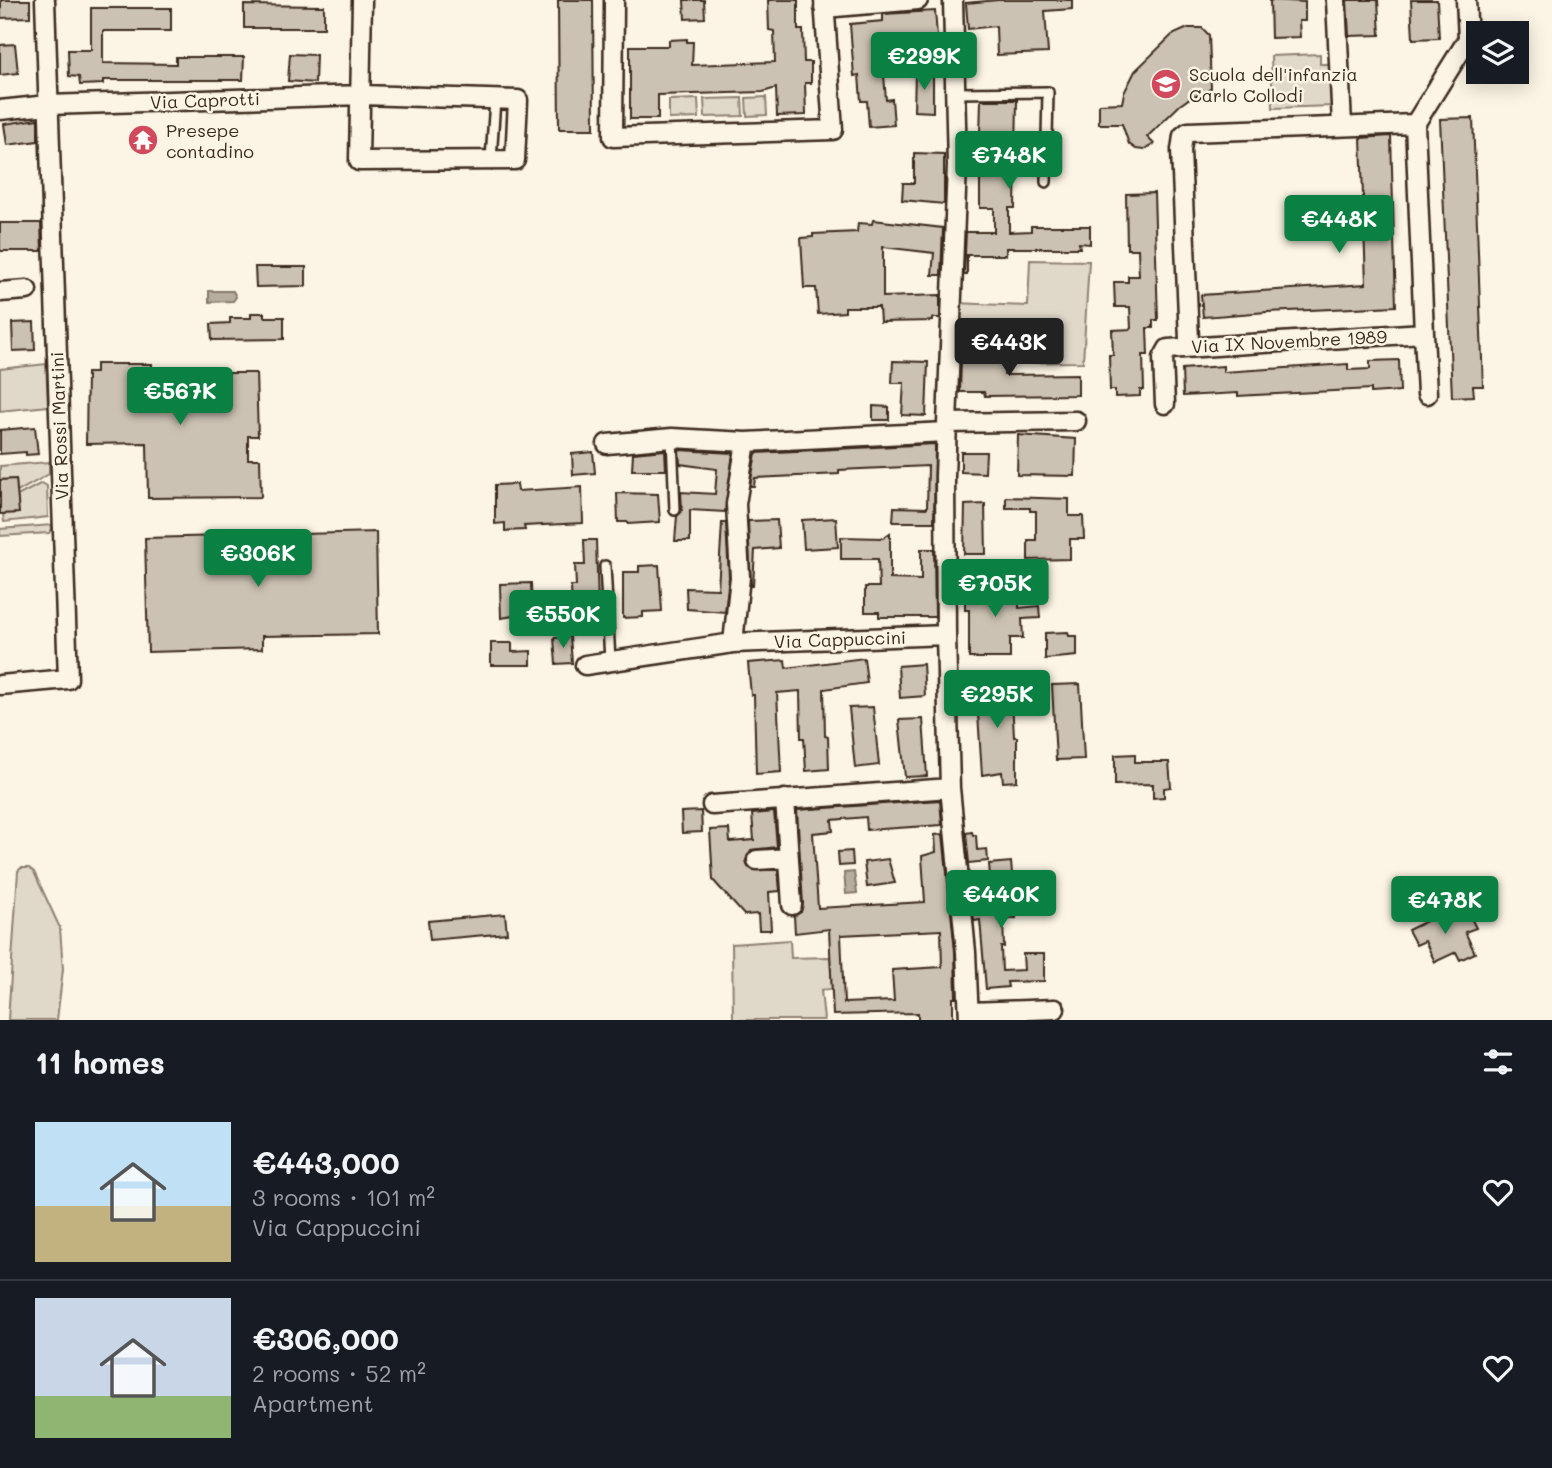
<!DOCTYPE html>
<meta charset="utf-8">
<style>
:root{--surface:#171b24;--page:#242831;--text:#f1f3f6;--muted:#9ea1a6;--line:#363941;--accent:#0b8043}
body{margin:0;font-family:Mali,sans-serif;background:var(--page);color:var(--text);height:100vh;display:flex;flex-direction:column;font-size:26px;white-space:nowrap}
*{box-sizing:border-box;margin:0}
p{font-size:23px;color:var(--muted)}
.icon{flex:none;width:38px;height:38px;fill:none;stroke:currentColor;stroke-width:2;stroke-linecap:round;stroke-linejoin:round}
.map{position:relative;height:1020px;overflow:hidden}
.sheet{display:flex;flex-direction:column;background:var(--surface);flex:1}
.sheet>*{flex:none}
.tools{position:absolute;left:1466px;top:21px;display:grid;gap:14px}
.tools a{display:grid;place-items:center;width:63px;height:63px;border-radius:0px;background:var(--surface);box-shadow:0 4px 18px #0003;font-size:35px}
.price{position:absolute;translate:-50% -60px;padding:0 16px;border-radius:7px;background:var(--accent);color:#fff;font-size:23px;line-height:46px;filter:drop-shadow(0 2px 4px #0008)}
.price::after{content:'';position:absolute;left:50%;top:42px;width:21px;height:16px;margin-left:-10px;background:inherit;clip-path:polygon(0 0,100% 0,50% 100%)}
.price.current{background:#222;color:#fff}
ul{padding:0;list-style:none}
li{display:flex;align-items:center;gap:21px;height:175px;padding:0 35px}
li+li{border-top:2px solid var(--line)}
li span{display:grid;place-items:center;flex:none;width:196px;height:140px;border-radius:0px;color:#555}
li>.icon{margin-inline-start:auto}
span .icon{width:84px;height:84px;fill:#fffc;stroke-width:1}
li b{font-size:30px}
h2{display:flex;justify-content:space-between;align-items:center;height:84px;padding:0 35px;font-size:30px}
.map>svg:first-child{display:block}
.green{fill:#e0d8c8;stroke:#8e8173;stroke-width:2}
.water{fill:#b7ad9e;stroke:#85796b;stroke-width:2}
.building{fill:#ccc2b3;stroke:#3b2a1e;stroke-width:2;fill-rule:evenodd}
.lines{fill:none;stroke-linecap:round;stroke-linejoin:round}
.lane-casing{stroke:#3b2a1e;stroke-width:14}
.street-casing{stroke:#3b2a1e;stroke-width:23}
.lane{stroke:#fcf5e5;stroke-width:9}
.street{stroke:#fcf5e5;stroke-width:18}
.labels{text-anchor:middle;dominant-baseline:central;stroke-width:5;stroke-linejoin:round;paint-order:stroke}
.poi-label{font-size:18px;fill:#3b2a1e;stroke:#fcf5e5;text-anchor:start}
.street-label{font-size:18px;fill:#3b2a1e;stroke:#fcf5e5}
</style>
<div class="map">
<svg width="1552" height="1020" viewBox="0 0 1552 1020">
<rect width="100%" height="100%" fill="#fcf5e5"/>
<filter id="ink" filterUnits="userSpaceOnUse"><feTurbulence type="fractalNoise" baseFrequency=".0143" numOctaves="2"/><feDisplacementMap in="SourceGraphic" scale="14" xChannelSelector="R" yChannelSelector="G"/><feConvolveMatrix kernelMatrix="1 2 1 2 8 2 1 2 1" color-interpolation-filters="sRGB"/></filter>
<g filter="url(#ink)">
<!-- green -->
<path class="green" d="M 1320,54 L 1320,64 L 1331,64 L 1333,106 L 1273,108 L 1271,56 Z
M 766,97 L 767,115 L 747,116 L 746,98 Z
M 742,98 L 743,116 L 705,117 L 704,99 Z
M 698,99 L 699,118 L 669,119 L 669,100 Z
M 1030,260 L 1089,261 L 1083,362 L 985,363 L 985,351 L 967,350 L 968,334 L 956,331 L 957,303 L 1028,306 Z
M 46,364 L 48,406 L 0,411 L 0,369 Z
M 49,462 L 49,474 L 17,492 L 16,479 L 0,480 L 0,466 Z
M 42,483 L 47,486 L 48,517 L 4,522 L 3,514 L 18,513 L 17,496 Z
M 52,525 L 52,529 L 49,533 L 0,536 L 0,529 Z
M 21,868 L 29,868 L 34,872 L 60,928 L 63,969 L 57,1020 L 8,1020 L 18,871 Z
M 790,940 L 791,958 L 830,957 L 832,989 L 821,990 L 824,1020 L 733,1020 L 732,944 Z"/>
<!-- water -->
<path class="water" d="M 209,291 L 233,291 L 236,297 L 233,301 L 209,302 Z
M 854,872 L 857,893 L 846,894 L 844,873 Z"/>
<!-- building -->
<path class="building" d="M 1,0 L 30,0 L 30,17 L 1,18 Z
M 558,0 L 593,0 L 594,129 L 559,129 Z
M 684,0 L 704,0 L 705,18 L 685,19 Z
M 768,0 L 798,0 L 798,30 L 803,30 L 804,62 L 811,62 L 811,83 L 805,83 L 806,115 L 777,116 L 776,88 L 763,92 L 658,95 L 658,119 L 630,119 L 630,46 L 669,46 L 669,40 L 687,39 L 687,42 L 693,42 L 692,65 L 775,62 L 774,31 L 769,30 Z
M 998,0 L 1072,0 L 1072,9 L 1045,11 L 1048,53 L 997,55 L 996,26 L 968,29 L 966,3 Z
M 1270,0 L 1305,2 L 1305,21 L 1299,21 L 1300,37 L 1271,38 Z
M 1347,0 L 1378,0 L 1380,35 L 1349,36 Z
M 1411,0 L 1437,0 L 1439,38 L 1413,39 Z
M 244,5 L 324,6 L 324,28 L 244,28 Z
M 91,8 L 171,8 L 171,31 L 103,31 L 103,63 L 176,64 L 176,57 L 244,57 L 243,80 L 103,80 L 103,84 L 80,85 L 79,77 L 69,76 L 68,50 L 91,50 Z
M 935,11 L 938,48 L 898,51 L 898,60 L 883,62 L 886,100 L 892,99 L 894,125 L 869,127 L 867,101 L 861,101 L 859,75 L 854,76 L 850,24 L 883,21 L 883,14 Z
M 1188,28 L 1202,28 L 1209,35 L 1211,88 L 1205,93 L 1190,98 L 1180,105 L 1147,137 L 1154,144 L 1144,150 L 1136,149 L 1129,144 L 1122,124 L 1099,124 L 1099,104 L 1122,103 L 1124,93 L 1135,71 L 1172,35 Z
M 15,44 L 18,73 L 0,75 L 0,45 Z
M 290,54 L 316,55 L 315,83 L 288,81 Z
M 915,73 L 933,73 L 933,112 L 914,111 Z
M 981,100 L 1017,100 L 1015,208 L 1009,208 L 1009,232 L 1031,231 L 1031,226 L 1090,226 L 1090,244 L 1079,243 L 1080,248 L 1006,248 L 1006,255 L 967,255 L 967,275 L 964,275 L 966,232 L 994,232 L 994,208 L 980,208 L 980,155 L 985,155 L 986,136 L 980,135 Z
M 1473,118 L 1483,386 L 1473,386 L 1474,396 L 1452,397 L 1440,119 Z
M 38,119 L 38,141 L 7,145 L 4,124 Z
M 1391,136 L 1396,306 L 1267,312 L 1203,317 L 1201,295 L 1366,284 L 1361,138 Z
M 914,153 L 944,154 L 944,204 L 902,200 L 903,183 L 914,183 Z
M 1154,193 L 1158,320 L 1153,320 L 1153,328 L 1147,328 L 1148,355 L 1143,355 L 1144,390 L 1140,390 L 1140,396 L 1115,397 L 1115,390 L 1110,390 L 1109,355 L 1113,355 L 1112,330 L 1131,329 L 1130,307 L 1115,307 L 1114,282 L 1128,282 L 1128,276 L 1139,276 L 1138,249 L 1127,249 L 1126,194 Z
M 873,220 L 943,228 L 941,275 L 932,275 L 934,253 L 883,247 L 883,297 L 940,295 L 940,318 L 933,318 L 933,321 L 880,322 L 879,307 L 845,307 L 845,312 L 818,314 L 816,288 L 804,288 L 801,238 L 813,237 L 813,234 L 857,232 L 858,223 L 872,224 Z
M 0,223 L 41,223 L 42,251 L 0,251 Z
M 255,267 L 306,267 L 306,286 L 256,287 Z
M 251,313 L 264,313 L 264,317 L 284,317 L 284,339 L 212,340 L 211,324 L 230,323 L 230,318 L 251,318 Z
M 34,322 L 35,350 L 13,351 L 12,323 Z
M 962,332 L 968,333 L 967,350 L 985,351 L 985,363 L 1004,362 L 1004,375 L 1078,374 L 1078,395 L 985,396 L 984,392 L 960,392 Z
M 1399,360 L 1400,391 L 1371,393 L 1371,389 L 1255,395 L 1238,396 L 1238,393 L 1183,396 L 1182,369 L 1223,366 L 1223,372 L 1348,364 L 1348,370 L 1370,369 L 1370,361 Z
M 893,361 L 928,362 L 926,416 L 902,415 L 904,383 L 892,383 Z
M 96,364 L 152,364 L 152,373 L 256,373 L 258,436 L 248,436 L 248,459 L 260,459 L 261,497 L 148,498 L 147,443 L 86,444 L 87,373 L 96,373 Z
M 873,406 L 889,407 L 889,420 L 873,420 Z
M 35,427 L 38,454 L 26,455 L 26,452 L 0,454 L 0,430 Z
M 1018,435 L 1076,439 L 1075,476 L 1017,475 Z
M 935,444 L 934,522 L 893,522 L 894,507 L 927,508 L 928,466 L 839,470 L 839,474 L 755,478 L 754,486 L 750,486 L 756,453 Z
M 665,450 L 666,470 L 632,470 L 633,453 Z
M 679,450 L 733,453 L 725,512 L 690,510 L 690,541 L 675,541 L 677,516 L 682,510 L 681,492 L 715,494 L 717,469 L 680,464 Z
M 593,452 L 595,473 L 573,475 L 572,454 Z
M 961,452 L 986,452 L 985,473 L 961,472 Z
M 16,479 L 19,513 L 0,514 L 0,480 Z
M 517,484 L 518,491 L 582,487 L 583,523 L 524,526 L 525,530 L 505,531 L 505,523 L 495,524 L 495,485 Z
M 617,493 L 658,494 L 660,522 L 628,524 L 628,522 L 618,522 Z
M 1006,497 L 1069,499 L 1069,516 L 1083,516 L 1084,539 L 1070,539 L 1070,559 L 1028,560 L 1028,540 L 1036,540 L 1036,511 L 1030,511 L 1030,508 L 1006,508 Z
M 985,504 L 986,554 L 964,554 L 965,505 Z
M 836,518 L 838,547 L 804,549 L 802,520 Z
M 777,520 L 779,548 L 755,550 L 753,586 L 751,586 L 748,521 Z
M 722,523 L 726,523 L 729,577 L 725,612 L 687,609 L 686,588 L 718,589 Z
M 376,532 L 378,634 L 262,636 L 262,649 L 148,652 L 145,538 Z
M 890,533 L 890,579 L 921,580 L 921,549 L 934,549 L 935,617 L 879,617 L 879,612 L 865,612 L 865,587 L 879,587 L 878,559 L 841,559 L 841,537 L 883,538 Z
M 584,540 L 596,540 L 598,607 L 572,608 L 571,586 L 576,586 L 575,565 L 585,565 Z
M 659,565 L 662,611 L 643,612 L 643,617 L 623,618 L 623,572 L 639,572 L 639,566 Z
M 531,583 L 532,613 L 501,618 L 500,584 Z
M 1009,583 L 1009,593 L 1019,592 L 1019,608 L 1039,606 L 1040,618 L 1022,619 L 1023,638 L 1010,638 L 1010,658 L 969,658 L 969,610 L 965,610 L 965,584 Z
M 1068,632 L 1069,636 L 1077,636 L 1077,656 L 1045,659 L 1045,633 Z
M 570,637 L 572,663 L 556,664 L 554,638 Z
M 491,643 L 512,643 L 512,652 L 531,651 L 531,665 L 491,665 Z
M 864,658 L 867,683 L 824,689 L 825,736 L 828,737 L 829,769 L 806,771 L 804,738 L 801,738 L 800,691 L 777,693 L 781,772 L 756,774 L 754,695 L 751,695 L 748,663 L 785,660 L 786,668 Z
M 923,664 L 925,696 L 900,698 L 898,666 Z
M 1011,681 L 1014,737 L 1017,737 L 1017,781 L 1003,782 L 1002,772 L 982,775 L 976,683 Z
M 1080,684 L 1084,759 L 1056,760 L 1052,685 Z
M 873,707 L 879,765 L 855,768 L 849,708 Z
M 923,719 L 927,776 L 905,777 L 899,720 Z
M 1135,754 L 1135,762 L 1169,762 L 1171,787 L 1164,788 L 1164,797 L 1153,798 L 1153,784 L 1115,785 L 1115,755 Z
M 940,800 L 942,825 L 867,830 L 866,817 L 832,820 L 833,831 L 813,833 L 818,908 L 925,902 L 922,856 L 936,852 L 935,835 L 943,834 L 955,952 L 956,998 L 953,998 L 953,1020 L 918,1020 L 918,1013 L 833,1015 L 829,929 L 795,933 L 794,916 L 801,912 L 803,904 L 797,810 ZM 941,930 L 942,967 L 892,970 L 894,1001 L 844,1003 L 841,935 Z
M 701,811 L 702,832 L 682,833 L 681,812 Z
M 774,812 L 777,847 L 751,850 L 746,860 L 748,867 L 753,870 L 778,870 L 780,891 L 769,892 L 771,930 L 759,930 L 758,914 L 744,915 L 713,880 L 710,830 L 729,829 L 730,842 L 754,840 L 752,814 Z
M 972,832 L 973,835 L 976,835 L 977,850 L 987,849 L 988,861 L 969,863 L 966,833 Z
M 852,851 L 853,865 L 839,866 L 838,852 Z
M 888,859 L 895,883 L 867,887 L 864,862 Z
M 1011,862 L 1016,918 L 1003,919 L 1004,947 L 1001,947 L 1002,971 L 1024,970 L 1023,954 L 1044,954 L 1044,981 L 1007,982 L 1008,987 L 986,989 L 980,920 L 974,921 L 971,890 L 991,888 L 989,864 Z
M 1468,912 L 1476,928 L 1465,932 L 1475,953 L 1460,960 L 1456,952 L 1435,962 L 1425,941 L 1416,945 L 1408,930 L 1443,913 L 1447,922 Z
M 505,914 L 507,933 L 430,940 L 428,921 Z"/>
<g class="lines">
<!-- lane casing -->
<g class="lane-casing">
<path id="lane" d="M 955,93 L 1048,92 L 1046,182
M 491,160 L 495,99
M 672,438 L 675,510
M 605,566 L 610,661"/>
</g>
<!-- street casing -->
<g class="street-casing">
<path id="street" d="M 614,0 L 613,137 L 833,130 L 824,0
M 953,0 L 957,165 L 945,476 L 946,635 L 950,788 L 966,952 L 969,1020
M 1336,0 L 1342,125
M 824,8 L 918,0
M 0,110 L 48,105 L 362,95 L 518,100 L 515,160 L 359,161 L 362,0
M 0,292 L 27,290
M 1424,333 L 1427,394
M 1194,347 L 1189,340 L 1181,150 L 1183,136 L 1188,132 L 1415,124
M 1165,404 L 1163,358 L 1168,349 L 1424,333 L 1415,124 L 1468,39 L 1466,0
M 947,423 L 1076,421
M 607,444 L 672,438 L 746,442 L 946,432
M 733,643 L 740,577 L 736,504 L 746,442
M 585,665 L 733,643 L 946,635
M 0,685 L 68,679 L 45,0
M 785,799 L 792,905
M 712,805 L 950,788
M 757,860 L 789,858
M 969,1012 L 1055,1009"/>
</g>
<!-- lane -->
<use href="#lane" class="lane"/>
<!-- street -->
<use href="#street" class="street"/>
</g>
</g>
<!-- icons -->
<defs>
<g id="school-disc" transform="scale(1.575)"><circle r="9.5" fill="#d1495b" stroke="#fcf5e5"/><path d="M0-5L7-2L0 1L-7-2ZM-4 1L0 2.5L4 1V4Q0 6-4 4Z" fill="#fff"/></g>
<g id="temple-disc" transform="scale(1.575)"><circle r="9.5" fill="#d1495b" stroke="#fcf5e5"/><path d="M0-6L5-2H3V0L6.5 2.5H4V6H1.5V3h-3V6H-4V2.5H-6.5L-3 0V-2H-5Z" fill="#fff"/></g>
</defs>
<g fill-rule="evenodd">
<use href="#school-disc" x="1166" y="84"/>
<use href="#temple-disc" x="143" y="140"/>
</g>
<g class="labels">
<!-- poi labels -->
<g class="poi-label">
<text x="1189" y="74">Scuola dell'infanzia<tspan x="1189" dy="21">Carlo Collodi</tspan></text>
<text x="166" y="130">Presepe<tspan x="166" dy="21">contadino</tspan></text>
</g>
<!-- street labels -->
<g class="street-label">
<text transform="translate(205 100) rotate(-2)">Via Caprotti</text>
<text transform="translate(1289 341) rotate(-3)">Via IX Novembre 1989</text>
<text transform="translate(59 426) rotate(-92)">Via Rossi Martini</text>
<text transform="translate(840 639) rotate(-2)">Via Cappuccini</text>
</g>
</g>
</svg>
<div class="tools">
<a><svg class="icon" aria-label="layers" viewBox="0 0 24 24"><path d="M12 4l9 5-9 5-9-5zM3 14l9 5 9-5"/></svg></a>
</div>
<b class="price" style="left:924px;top:92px">€299K</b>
<b class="price" style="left:1009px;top:191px">€748K</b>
<b class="price" style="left:1339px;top:255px">€448K</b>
<b class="price current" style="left:1009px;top:378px">€443K</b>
<b class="price" style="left:180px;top:427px">€567K</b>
<b class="price" style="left:258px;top:589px">€306K</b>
<b class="price" style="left:995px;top:619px">€705K</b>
<b class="price" style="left:563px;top:650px">€550K</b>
<b class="price" style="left:997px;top:730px">€295K</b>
<b class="price" style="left:1001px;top:930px">€440K</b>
<b class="price" style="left:1445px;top:936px">€478K</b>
</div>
<section class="sheet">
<h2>11 homes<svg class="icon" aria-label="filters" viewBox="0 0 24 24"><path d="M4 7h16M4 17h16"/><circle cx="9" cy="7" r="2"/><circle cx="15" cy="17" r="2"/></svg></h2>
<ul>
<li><span style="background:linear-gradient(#bfe0f5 60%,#c2b280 0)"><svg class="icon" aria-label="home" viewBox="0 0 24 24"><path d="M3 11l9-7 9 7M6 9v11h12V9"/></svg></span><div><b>€443,000</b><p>3 rooms · 101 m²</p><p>Via Cappuccini</p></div><svg class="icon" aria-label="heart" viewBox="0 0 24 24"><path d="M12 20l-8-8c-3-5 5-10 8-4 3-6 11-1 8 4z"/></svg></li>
<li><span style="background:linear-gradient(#c9d6e8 70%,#8fb573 0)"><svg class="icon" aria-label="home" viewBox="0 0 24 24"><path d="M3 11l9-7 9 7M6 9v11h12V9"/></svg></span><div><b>€306,000</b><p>2 rooms · 52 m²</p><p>Apartment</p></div><svg class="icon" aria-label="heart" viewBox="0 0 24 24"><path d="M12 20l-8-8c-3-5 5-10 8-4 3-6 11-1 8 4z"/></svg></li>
</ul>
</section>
